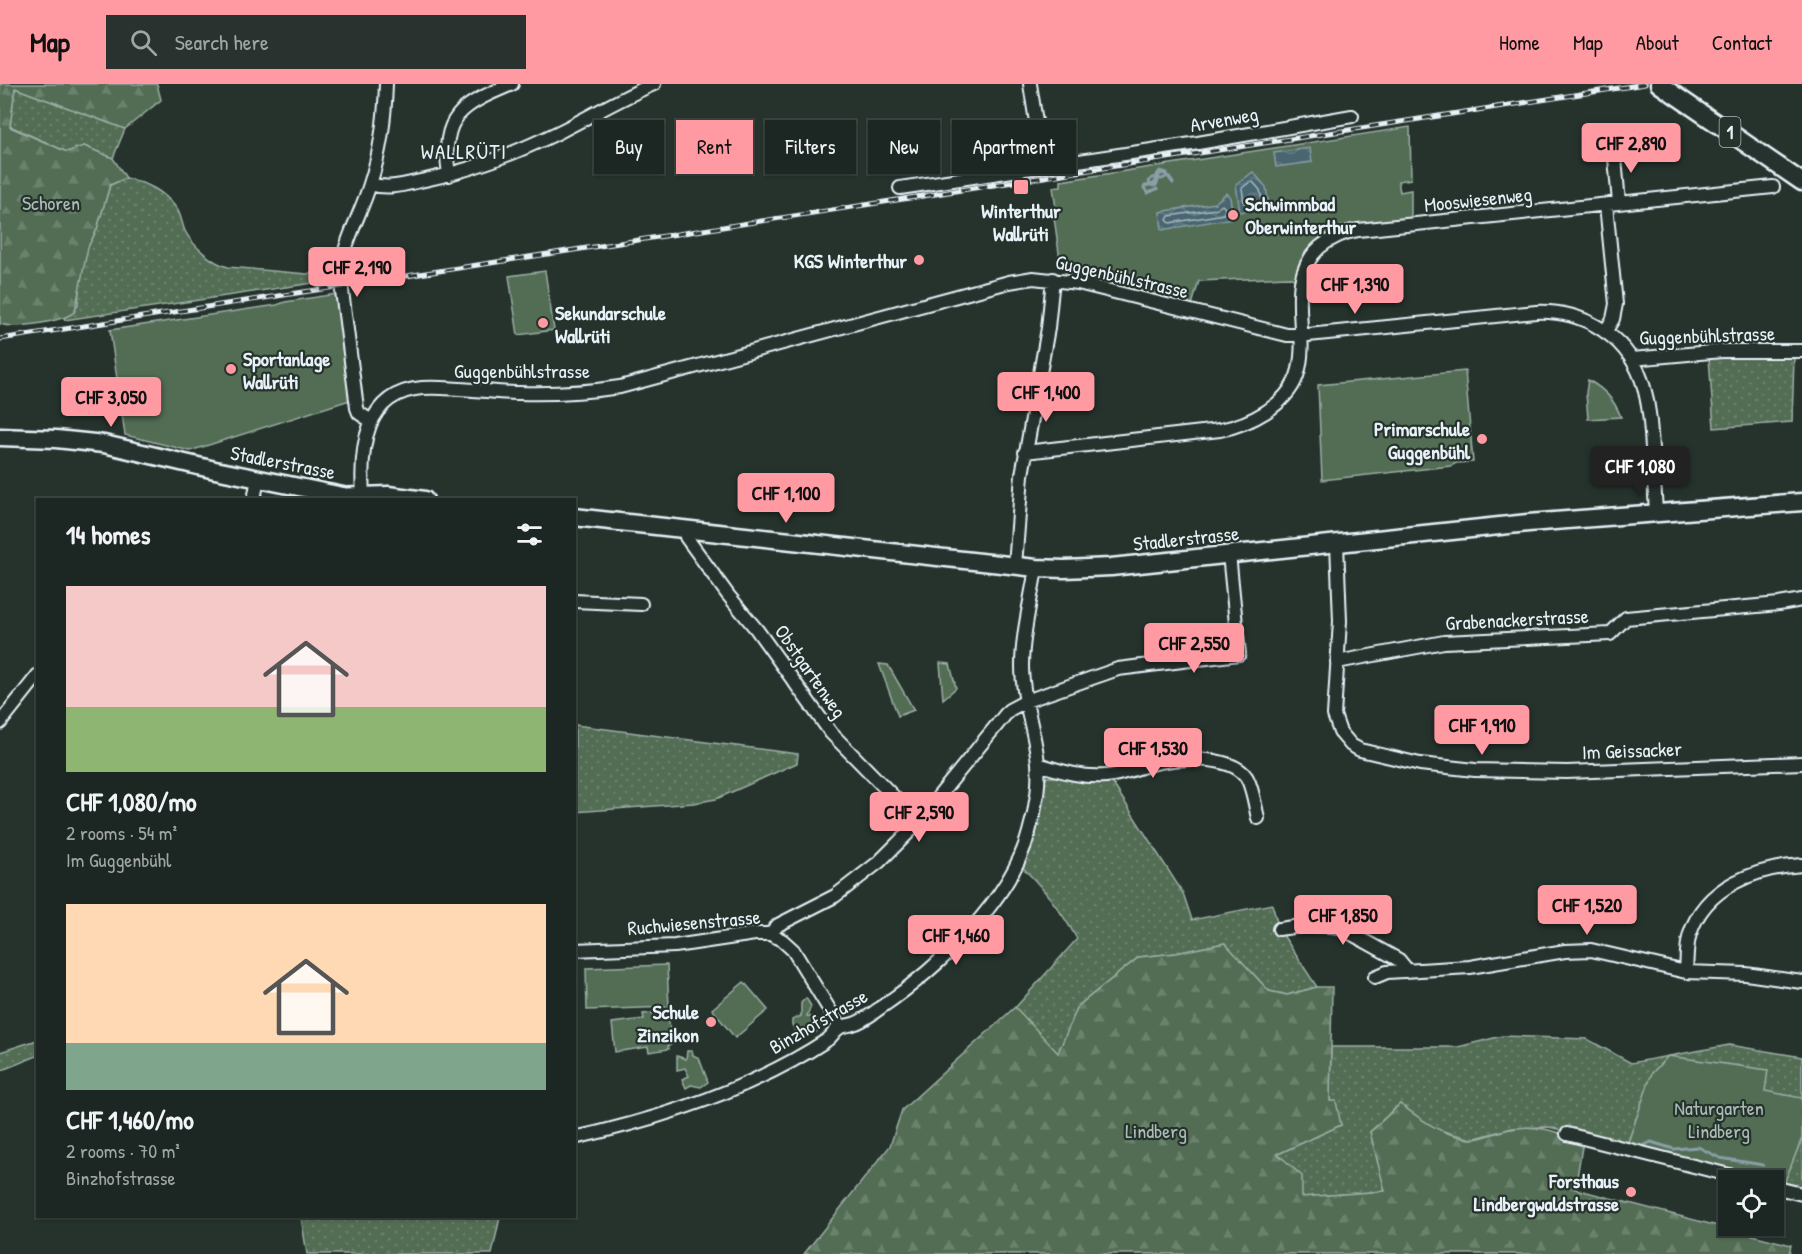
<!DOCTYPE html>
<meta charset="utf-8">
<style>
:root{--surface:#1c2622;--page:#29322f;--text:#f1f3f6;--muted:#a0a5a5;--line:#3a4340;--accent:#ff9aa2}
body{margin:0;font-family:"Patrick Hand",sans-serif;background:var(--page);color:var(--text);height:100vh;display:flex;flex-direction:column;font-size:22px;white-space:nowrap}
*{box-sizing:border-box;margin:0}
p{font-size:20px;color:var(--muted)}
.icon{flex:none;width:33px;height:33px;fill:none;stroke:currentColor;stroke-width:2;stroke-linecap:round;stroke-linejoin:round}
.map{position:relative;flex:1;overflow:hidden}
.side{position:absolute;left:36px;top:414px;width:540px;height:720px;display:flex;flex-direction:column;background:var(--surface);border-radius:0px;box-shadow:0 2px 4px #0004,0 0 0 2px var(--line)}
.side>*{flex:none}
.hud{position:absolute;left:594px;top:36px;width:570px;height:54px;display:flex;gap:12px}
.fabs{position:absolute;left:1718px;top:1086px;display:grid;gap:12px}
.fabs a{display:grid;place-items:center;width:66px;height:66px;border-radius:0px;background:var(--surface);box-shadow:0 2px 4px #0004,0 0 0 2px var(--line);font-size:30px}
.price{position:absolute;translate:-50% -51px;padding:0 14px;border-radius:6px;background:var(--accent);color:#111;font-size:20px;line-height:39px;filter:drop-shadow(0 2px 3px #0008)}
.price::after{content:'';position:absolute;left:50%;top:36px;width:18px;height:14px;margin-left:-9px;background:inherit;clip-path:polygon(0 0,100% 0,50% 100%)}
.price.on{background:#222;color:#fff}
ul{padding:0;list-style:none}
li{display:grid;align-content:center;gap:12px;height:318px;padding:0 30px}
li span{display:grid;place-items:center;height:186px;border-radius:0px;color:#555}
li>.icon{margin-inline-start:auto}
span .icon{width:108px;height:108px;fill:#fffc;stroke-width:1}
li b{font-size:26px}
h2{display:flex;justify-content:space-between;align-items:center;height:72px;padding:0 30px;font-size:26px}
.tag{padding:0 21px;border-radius:0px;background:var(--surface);box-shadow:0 2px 4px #0004,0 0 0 2px var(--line);font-size:21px;line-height:54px}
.tag.on{background:var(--accent);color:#111}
header{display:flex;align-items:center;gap:36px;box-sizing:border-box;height:84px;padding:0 30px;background:var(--accent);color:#111}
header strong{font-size:28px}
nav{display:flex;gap:33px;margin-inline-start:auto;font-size:21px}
.search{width:420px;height:54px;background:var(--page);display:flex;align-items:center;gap:15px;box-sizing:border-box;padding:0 21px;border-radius:0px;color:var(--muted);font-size:22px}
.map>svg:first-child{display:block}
.grass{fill:url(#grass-dots);stroke:#9dafa6;stroke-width:1.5}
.forest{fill:url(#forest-firs);stroke:#9dafa6;stroke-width:1.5}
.park{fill:#526d54;stroke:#9dafa6;stroke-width:1.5}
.water{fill:url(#water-waves);stroke:#899ea6;stroke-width:1.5}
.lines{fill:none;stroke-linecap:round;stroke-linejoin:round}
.shore{stroke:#a8b9c1;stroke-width:1.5}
.stream{stroke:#899ea6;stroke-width:3}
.minor-casing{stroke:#e8f1f8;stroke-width:16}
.major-casing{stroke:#e8f1f8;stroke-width:21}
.minor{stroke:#26332d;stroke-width:12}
.major{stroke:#26332d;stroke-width:16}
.rail-casing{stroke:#e8f1f8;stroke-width:5}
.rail{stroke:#26332d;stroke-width:3;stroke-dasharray:9;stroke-linecap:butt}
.poi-dot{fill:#ff9aa2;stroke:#26332d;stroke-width:2}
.labels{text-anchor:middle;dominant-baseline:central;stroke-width:4.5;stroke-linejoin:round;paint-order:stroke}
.shield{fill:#26332d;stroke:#aeb8bb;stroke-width:1.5}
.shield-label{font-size:18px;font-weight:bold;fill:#e8f1f8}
.street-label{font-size:20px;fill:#e8f1f8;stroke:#26332d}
.park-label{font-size:20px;fill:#acbcb6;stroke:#26332d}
.poi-label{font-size:20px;font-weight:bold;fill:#e8f1f8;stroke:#26332d;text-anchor:end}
.neighbourhood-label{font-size:21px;letter-spacing:1.5px;fill:#e8f1f8;stroke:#26332d}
</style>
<header>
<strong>Map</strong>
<div class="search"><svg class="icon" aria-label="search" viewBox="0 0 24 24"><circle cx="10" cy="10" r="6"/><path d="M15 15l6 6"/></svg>Search here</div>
<nav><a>Home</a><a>Map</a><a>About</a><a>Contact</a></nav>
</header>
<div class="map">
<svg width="1802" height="1170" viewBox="0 0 1802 1170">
<defs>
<pattern id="grass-dots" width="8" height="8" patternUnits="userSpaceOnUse" patternTransform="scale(1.5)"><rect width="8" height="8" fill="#526d54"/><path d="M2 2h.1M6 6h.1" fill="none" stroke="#6b826d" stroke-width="1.8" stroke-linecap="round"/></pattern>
<pattern id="forest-firs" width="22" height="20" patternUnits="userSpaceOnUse" patternTransform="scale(1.5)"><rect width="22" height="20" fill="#526d54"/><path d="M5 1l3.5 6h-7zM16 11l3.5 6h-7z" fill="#6b826d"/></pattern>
<pattern id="water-waves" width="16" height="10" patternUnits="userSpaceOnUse" patternTransform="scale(1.5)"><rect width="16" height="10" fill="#49666f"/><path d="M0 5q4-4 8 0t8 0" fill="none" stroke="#637c84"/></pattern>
</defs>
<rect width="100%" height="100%" fill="#26332d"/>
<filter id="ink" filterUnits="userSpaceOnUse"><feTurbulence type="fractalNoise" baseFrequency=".0167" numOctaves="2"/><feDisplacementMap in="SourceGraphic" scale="12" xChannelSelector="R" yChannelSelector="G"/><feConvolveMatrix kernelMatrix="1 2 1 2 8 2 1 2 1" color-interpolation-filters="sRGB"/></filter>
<g filter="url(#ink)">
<!-- grass -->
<path class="grass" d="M 15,4 L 125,45 L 113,74 L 84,62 L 67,68 L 10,42 Z
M 126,94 C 148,100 162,105 177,125 C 181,131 182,140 185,147 C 193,162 212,179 228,183 L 307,190 L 342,180 L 340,195 L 65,236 L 64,234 L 73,229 L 78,221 L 80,193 L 88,163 L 97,145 L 110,101 Z
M 1752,273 L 1794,274 L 1792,338 L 1714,344 L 1709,274 Z
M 575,641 L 798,670 L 797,679 L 716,715 L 694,719 L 575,728 Z
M 1108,692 L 1183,809 L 1192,836 L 1272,820 L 1279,845 L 1317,903 L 1287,911 L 1269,907 L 1224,859 L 1176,869 L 1139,873 L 1078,922 L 1058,970 L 1015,924 L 1077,855 C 1061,826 1042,802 1018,779 L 1036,714 L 1047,693 Z
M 1502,952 L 1587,955 L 1631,979 L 1729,961 L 1802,973 L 1802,1107 L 1773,1096 L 1761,1096 L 1549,1043 L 1512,1044 L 1472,1055 L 1432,1044 L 1400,1020 L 1370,1048 L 1386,1107 L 1302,1113 L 1278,1070 L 1341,1041 L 1330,1017 L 1331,963 L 1458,963 Z
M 37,956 L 37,972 L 0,987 L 0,968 Z
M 301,1133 L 301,1132 L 500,1133 L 492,1170 L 307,1170 Z"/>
<!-- forest -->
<path class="forest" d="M 0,0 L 157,0 L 161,16 L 125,45 L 15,4 L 10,43 L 67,68 L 84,62 L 113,74 L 126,94 L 110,101 L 97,145 L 88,163 L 75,227 C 64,238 15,245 0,240 Z
M 1225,859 L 1269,907 L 1287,911 L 1317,903 L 1332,903 L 1330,1017 L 1336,1017 L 1341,1041 L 1278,1070 L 1302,1092 L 1302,1113 L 1385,1107 L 1370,1048 L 1400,1020 C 1422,1036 1441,1051 1470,1055 C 1482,1056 1498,1047 1511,1045 C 1537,1039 1559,1049 1583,1057 L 1575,1105 L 1791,1161 L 1789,1170 L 804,1170 L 890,1062 L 902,1026 L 1015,923 L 1058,969 L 1078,922 L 1139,873 L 1176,869 Z"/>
<!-- park -->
<path class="park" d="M 1410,43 L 1411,95 L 1398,97 L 1400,108 L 1411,106 L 1411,136 L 1339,146 L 1297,196 L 1288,193 L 1199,197 L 1192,221 L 1096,196 L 1066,191 L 1063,179 L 1060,176 L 1053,126 L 1056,125 L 1053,103 L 1061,102 L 1061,97 Z
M 545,187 L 554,246 L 518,251 L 509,192 Z
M 336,210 L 350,316 L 190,367 L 125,351 L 110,246 L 277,221 L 285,218 Z
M 1465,287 L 1473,378 L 1456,379 L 1451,382 L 1322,396 L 1318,301 Z
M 1588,296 C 1604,305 1614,315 1621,333 L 1588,335 L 1586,309 Z
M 940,579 L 950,580 L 956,604 L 943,615 Z
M 879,580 L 888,581 L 914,626 L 898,632 Z
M 667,881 L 669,923 L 587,926 L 586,884 Z
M 744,898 L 768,926 L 735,954 L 712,925 Z
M 806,914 L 811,922 L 807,932 L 817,935 L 821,943 L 815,949 L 803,944 L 802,951 L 793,959 L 786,957 L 796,946 L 792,941 L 792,936 L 801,932 L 801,919 Z
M 663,928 L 664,932 L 668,931 L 672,960 L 668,961 L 669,965 L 649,968 L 648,963 L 615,968 L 612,939 L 644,935 L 643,930 Z
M 687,967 L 692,967 L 693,971 L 699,974 L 708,998 L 701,1003 L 691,1001 L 686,1004 L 682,995 L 689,992 L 685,984 L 677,986 L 677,972 L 686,975 Z
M 1668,972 L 1768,986 L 1765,1007 L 1802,1014 L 1802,1054 L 1782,1105 L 1773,1103 L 1773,1096 L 1749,1096 L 1626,1064 L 1652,989 Z"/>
<!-- water -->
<path class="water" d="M 1310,64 L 1312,78 L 1276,83 L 1274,69 Z
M 1253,88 L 1266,103 L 1269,123 L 1240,128 L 1236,101 Z
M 1226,109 L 1230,113 L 1233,134 L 1162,146 L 1160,128 L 1215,119 Z"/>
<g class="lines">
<!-- shore -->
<path class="shore" d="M 1250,98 L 1253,98 L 1260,106 L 1262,116 L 1260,118 L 1247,120 L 1244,119 L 1242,104 Z
M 1222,121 L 1225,124 L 1224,130 L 1170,139 L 1167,136 L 1169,132 L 1216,125 Z"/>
<!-- stream -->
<path class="stream" d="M 1157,105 L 1148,109 L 1144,104 L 1145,102 C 1163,99 1151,96 1160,87 L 1167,89 L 1166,93 L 1162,95 C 1159,95 1156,93 1152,94 L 1149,97 L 1150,101 C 1152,102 1153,102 1155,102 C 1159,99 1158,95 1159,91 L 1163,89 C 1168,91 1170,95 1173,99
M 1643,1062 L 1651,1058 L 1674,1065 L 1698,1063 L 1720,1074 L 1763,1081"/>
<!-- minor casing -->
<g class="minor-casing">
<path id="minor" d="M 1030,0 L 1043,82
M 1614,63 L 1619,119
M 449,91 C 440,31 462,21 512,0
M 370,100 C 389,106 406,100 425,96 C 472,86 516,69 559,48 C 591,32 621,14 654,0
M 900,104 L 1198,59 L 1352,32
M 1605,248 L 1613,235 L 1616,220 L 1606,121
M 1632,275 L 1722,267 L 1802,267
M 371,337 L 359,329 L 357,324 L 340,191 C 343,159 361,130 370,100 C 381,67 385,34 386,0
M 1025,368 L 1220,346 C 1250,340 1286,322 1297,292 C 1312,249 1282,197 1320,163 C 1331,154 1344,148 1358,146 L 1773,103
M 363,411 C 360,365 364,309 422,304 C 454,302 487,309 519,309 C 553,310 587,308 620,303 L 1009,198 L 1033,194 L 1078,199 L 1287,251 L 1308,251 L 1536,228 C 1558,227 1579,232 1598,243 C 1645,271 1649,315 1652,364 C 1653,386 1655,407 1656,429
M 254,416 L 258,394
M 686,446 L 686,453 L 728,511 L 757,546 L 831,649 L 896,715 L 912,745
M 1337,459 L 1340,537 L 1334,631 L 1340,648 L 1351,661 L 1360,666 L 1420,680 L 1475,686 L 1567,688 L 1802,679
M 1015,482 L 1022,391 L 1048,244 L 1053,195
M 574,517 L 641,520
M 1337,578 L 1444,558 L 1610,550 L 1626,534 L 1779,520 L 1802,516
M 0,639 L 38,591
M 1038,680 C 1061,687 1081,694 1106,692 C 1124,691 1142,681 1160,678 C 1182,673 1234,672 1247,694 C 1253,705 1255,722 1258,734
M 1279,845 C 1300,842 1320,839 1341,844 L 1399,876 L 1408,887
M 770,850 L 778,841 L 835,812 L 879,778 L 912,745 L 1009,626 L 1026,617 L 1118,585 L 1239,570 L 1229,470
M 574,866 L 675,862 L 755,850 L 770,850 L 782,856 L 793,866 L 840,943
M 1686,888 C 1687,876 1686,862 1690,850 C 1705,802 1756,784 1802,781
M 1375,893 L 1387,888 L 1470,883 L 1565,867 L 1591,866 L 1686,888 L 1746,890 L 1802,898
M 1567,1050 L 1749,1096
M 574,1054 C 659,1035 754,1004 827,956 C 832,953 834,947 839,944 C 844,941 848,942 853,940 C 862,938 872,930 880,924 C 937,885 1011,817 1029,748 C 1036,725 1041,695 1037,671 C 1033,642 1022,613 1022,582 C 1022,550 1031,516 1036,484
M 1773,1103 L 1802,1110"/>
</g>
<!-- major casing -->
<g class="major-casing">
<path id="major" d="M 1659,0 L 1802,98
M 0,353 L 56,355 L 104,360 L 215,386 L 343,412
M 333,413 L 388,411 L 425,416
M 574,433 L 1036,484 L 1064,485 L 1111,483 L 1528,439 L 1802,418"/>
</g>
<!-- minor -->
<use href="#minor" class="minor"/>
<!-- major -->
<use href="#major" class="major"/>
<!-- rail casing -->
<g class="rail-casing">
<path id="rail" d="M 0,255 L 1645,0"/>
</g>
<!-- rail -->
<use href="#rail" class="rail"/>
</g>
</g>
<!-- markers -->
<g class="poi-dot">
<rect x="1013" y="95" width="16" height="16" rx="3"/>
<circle cx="1233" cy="131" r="6"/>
<circle cx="919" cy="176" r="6"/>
<circle cx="543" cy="239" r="6"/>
<circle cx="231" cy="285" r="6"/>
<circle cx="1482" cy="355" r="6"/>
<circle cx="711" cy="938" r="6"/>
<circle cx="1631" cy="1108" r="6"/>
</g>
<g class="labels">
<!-- shield labels -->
<rect class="shield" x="1719.5" y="33" width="21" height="30" rx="4.5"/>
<g class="shield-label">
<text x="1730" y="48">1</text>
</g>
<!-- street labels -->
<g class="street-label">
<text transform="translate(1224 35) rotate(-10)">Arvenweg</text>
<text transform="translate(1478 115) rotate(-6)">Mooswiesenweg</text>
<text transform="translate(1122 192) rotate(13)">Guggenbühlstrasse</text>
<text transform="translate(1707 251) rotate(-2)">Guggenbühlstrasse</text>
<text x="522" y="286">Guggenbühlstrasse</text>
<text transform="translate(283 378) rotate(11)">Stadlerstrasse</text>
<text transform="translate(1186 454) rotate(-6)">Stadlerstrasse</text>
<text transform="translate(1517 535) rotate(-3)">Grabenackerstrasse</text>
<text transform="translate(811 587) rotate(55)">Obstgartenweg</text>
<text transform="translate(1632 666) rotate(-2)">Im Geissacker</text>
<text transform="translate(694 838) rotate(-5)">Ruchwiesenstrasse</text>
<text transform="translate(818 937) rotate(-30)">Binzhofstrasse</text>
</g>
<!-- park labels -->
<g class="park-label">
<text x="51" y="118">Schoren</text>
<text x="1719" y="1023">Naturgarten<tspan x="1719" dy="23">Lindberg</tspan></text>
<text x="1156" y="1046">Lindberg</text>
</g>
<!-- poi labels -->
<g class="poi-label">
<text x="1245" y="119" text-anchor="start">Schwimmbad<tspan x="1245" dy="23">Oberwinterthur</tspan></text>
<text x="1021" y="126" text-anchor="middle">Winterthur<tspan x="1021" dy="23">Wallrüti</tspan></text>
<text x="907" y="176">KGS Winterthur</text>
<text x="555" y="228" text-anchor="start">Sekundarschule<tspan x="555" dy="23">Wallrüti</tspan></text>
<text x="243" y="274" text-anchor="start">Sportanlage<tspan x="243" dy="23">Wallrüti</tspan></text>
<text x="1470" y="344">Primarschule<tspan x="1470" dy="23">Guggenbühl</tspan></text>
<text x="699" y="927">Schule<tspan x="699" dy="23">Zinzikon</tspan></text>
<text x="1619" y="1096">Forsthaus<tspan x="1619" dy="23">Lindbergwaldstrasse</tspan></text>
</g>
<!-- neighbourhood labels -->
<g class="neighbourhood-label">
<text x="464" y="67">WALLRÜTI</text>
</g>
</g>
</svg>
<div class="fabs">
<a><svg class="icon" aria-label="locate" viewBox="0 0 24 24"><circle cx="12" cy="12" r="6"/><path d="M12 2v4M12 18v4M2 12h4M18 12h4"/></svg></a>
</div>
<b class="price" style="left:1631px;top:90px">CHF 2,890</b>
<b class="price" style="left:357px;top:214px">CHF 2,190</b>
<b class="price" style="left:1355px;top:231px">CHF 1,390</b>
<b class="price" style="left:1046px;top:339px">CHF 1,400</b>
<b class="price" style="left:111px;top:344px">CHF 3,050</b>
<b class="price on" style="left:1640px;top:413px">CHF 1,080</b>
<b class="price" style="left:786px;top:440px">CHF 1,100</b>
<b class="price" style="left:1194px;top:590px">CHF 2,550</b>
<b class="price" style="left:1482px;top:672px">CHF 1,910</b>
<b class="price" style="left:1153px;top:695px">CHF 1,530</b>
<b class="price" style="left:919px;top:759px">CHF 2,590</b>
<b class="price" style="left:1587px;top:852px">CHF 1,520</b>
<b class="price" style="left:1343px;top:862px">CHF 1,850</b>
<b class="price" style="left:956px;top:882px">CHF 1,460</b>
<div class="hud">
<a class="tag">Buy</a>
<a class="tag on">Rent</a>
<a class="tag">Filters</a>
<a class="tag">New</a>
<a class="tag">Apartment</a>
</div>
<section class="side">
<h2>14 homes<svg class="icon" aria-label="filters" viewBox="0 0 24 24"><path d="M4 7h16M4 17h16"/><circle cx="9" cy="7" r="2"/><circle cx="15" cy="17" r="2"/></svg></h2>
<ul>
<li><span style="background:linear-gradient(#f6c9c9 65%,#8fb573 0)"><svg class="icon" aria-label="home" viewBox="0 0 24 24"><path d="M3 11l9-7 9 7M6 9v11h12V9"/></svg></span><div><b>CHF 1,080/mo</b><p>2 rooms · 54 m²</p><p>Im Guggenbühl</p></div></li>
<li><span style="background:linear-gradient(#ffd9b3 75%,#7fa58c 0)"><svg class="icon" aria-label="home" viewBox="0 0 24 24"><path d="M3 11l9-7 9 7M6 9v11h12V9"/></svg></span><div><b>CHF 1,460/mo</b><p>2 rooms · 70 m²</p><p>Binzhofstrasse</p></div></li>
</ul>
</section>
</div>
